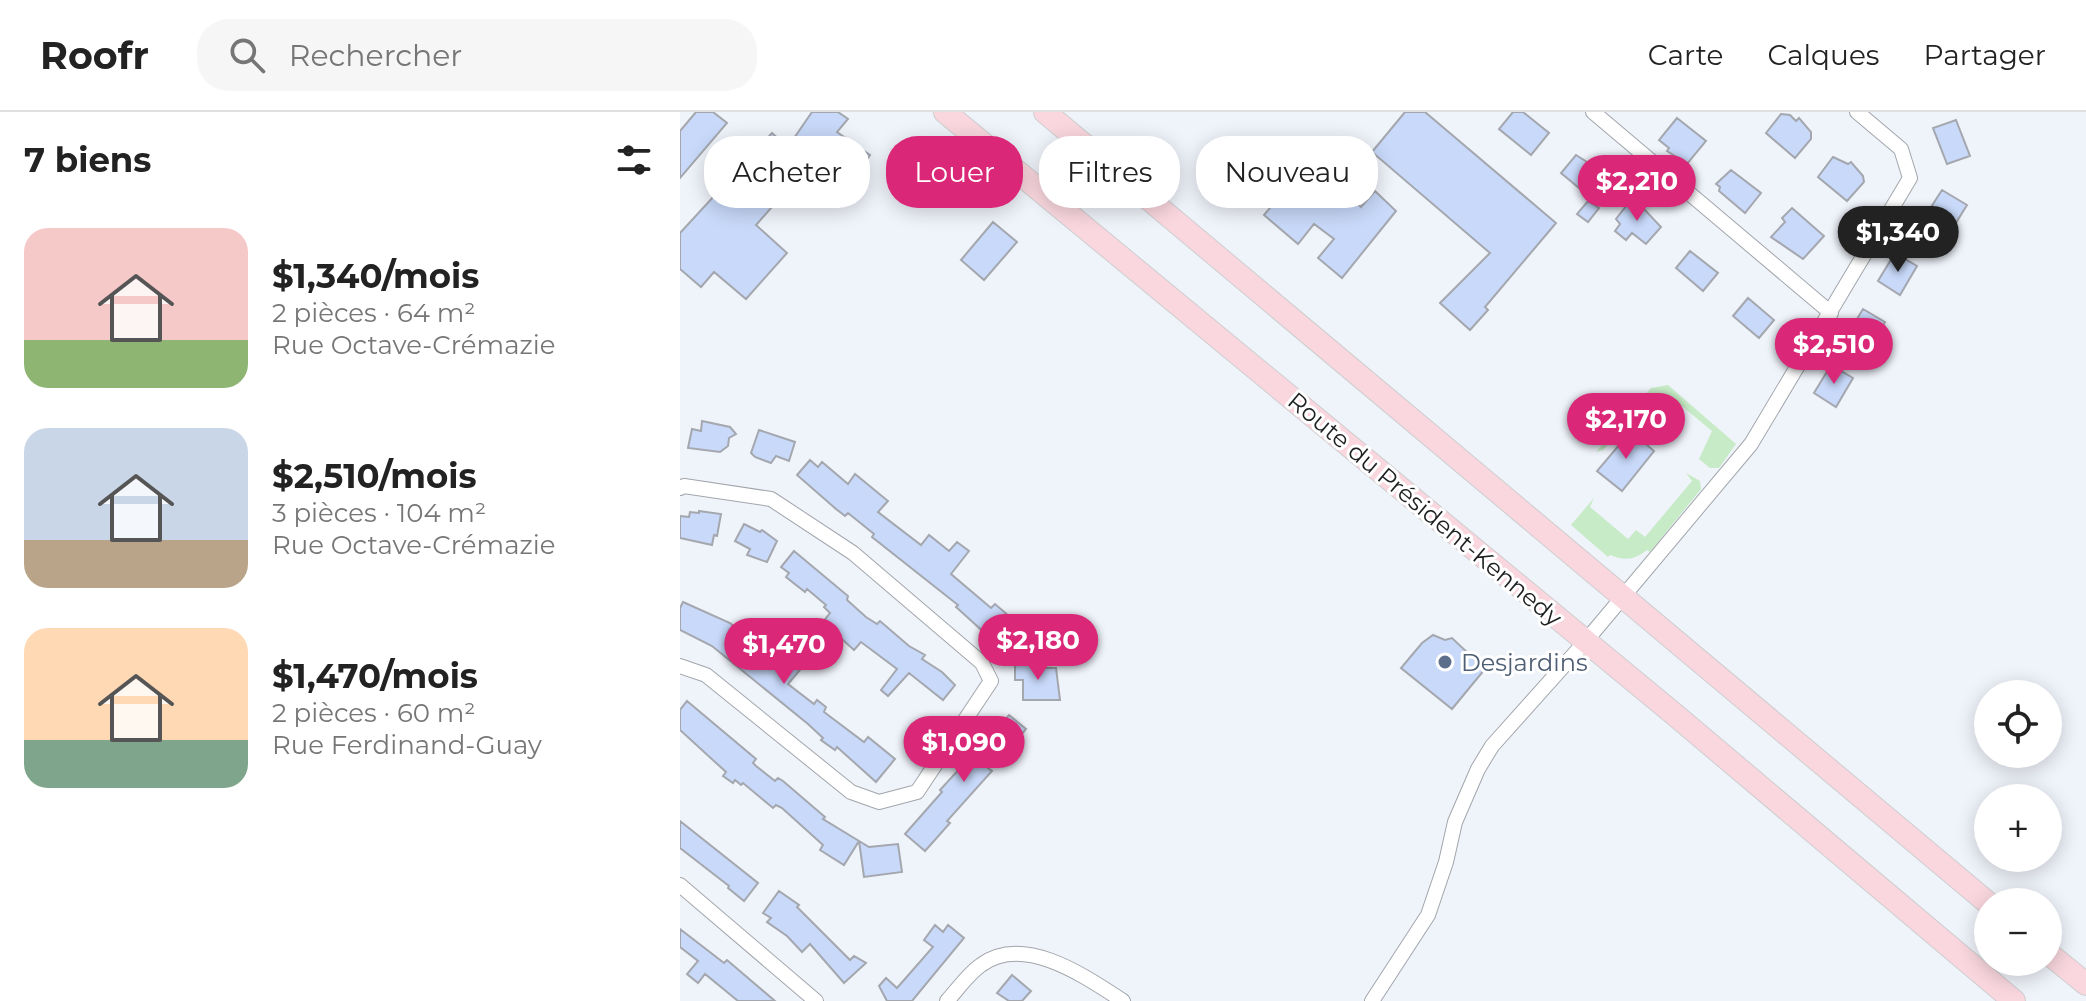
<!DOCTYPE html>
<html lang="fr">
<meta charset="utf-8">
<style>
:root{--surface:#fff;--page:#f6f6f6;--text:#222;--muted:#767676;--line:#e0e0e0;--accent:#db2777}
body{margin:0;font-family:Montserrat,sans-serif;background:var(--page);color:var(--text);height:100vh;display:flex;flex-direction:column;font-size:30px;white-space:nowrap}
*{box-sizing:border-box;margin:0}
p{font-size:26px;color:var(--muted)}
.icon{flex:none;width:44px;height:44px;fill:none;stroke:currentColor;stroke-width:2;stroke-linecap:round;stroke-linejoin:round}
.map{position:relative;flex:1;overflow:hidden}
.drawer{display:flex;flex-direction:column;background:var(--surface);width:680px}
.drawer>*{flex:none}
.top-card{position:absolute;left:24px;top:24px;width:760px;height:72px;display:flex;gap:16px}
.controls{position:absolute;left:1294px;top:568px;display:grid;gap:16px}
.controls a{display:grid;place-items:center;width:88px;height:88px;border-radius:50%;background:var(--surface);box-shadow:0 4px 20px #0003;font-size:40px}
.price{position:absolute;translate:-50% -68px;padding:0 18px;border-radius:28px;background:var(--accent);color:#fff;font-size:26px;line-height:52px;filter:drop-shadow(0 2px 4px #0008)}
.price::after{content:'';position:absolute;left:50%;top:48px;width:24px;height:18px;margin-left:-12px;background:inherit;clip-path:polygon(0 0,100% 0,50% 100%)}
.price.active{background:#222;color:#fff}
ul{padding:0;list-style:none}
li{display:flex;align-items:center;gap:24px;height:200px;padding:0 24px}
li span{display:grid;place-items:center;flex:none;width:224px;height:160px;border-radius:24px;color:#555}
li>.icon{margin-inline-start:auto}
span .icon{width:96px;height:96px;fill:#fffc;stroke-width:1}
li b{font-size:34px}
h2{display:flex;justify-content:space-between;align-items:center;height:96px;padding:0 24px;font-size:34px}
.tag{padding:0 28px;border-radius:32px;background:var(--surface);box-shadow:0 4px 20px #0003;font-size:28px;line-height:72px}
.tag.active{background:var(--accent);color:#fff}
header{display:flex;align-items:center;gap:48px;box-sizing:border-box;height:112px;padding:0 40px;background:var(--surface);border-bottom:2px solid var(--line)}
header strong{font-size:38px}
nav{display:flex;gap:44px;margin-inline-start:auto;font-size:28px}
.search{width:560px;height:72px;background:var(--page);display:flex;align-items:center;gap:20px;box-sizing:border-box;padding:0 28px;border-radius:32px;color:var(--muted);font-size:30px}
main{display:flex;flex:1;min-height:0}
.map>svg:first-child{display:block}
.green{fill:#c7ebc6}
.building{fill:#c8d9f9;stroke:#a4a7ae;stroke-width:2}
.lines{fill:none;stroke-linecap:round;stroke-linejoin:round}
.minor-casing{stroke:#a2a6ac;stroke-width:16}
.primary-casing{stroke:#cdcece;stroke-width:24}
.minor{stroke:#fff;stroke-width:14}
.primary{stroke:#fad7df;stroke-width:22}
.service-dot{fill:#5c6f8a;stroke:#fff;stroke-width:3}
.labels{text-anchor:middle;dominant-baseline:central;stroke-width:6;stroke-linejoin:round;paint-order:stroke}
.street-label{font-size:24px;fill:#1d1f21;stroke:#fff}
.service-label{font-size:24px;fill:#4e5e75;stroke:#fff;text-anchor:start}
</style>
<header>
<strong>Roofr</strong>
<div class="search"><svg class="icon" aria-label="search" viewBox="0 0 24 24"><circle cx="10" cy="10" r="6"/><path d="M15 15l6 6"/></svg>Rechercher</div>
<nav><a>Carte</a><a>Calques</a><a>Partager</a></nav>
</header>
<main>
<section class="drawer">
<h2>7 biens<svg class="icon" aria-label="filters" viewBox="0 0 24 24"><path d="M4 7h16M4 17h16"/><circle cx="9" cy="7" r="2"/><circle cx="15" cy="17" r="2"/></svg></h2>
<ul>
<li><span style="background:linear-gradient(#f6c9c9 70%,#8fb573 0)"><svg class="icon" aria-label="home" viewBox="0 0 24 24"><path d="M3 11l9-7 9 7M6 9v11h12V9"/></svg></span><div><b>$1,340/mois</b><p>2 pièces · 64 m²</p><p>Rue Octave-Crémazie</p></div></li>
<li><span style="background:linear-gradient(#c9d6e8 70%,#b9a48a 0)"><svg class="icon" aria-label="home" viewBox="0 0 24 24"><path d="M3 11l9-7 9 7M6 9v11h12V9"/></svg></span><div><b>$2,510/mois</b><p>3 pièces · 104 m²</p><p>Rue Octave-Crémazie</p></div></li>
<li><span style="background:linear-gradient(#ffd9b3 70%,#7fa58c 0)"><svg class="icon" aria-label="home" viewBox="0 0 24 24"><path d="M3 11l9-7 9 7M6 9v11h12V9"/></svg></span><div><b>$1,470/mois</b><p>2 pièces · 60 m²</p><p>Rue Ferdinand-Guay</p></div></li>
</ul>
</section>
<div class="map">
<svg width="1406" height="889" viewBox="0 0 1406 889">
<rect width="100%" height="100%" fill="#eff3fa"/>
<!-- green -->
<path class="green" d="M 988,273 L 1056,332 L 1039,356 L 1030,356 L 1019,347 L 1032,319 L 991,285 L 969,287 L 923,338 L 916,340 L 971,276 Z
M 1006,361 L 1020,369 L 1021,377 L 970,440 L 967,438 C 955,448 944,449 930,443 L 928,445 L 891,413 L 914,386 L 910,395 L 948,427 L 956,418 L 965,425 L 1012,369 Z"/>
<!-- building -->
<path class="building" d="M 16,0 L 33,0 L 47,11 L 0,66 L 0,19 Z
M 132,0 L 158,0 L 168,7 L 157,20 L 190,43 L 170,74 L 110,32 Z
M 725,0 L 745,0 L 876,111 L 805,195 L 808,198 L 790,218 L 760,191 L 810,141 L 692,40 Z
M 833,0 L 843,0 L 869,21 L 851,43 L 819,17 Z
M 1101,2 L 1110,3 L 1116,9 L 1119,6 L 1131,20 L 1131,27 L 1115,46 L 1086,21 Z
M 997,6 L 1026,29 L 1007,52 L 987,39 L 989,36 L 979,28 Z
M 1276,8 L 1290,44 L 1267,52 L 1253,16 Z
M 92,21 L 112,39 L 96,56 L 113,71 L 76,113 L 107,141 L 66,187 L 34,160 L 21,175 L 0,157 L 0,121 Z
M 896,43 L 907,50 L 925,68 L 910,85 L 881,61 Z
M 1153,45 L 1168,52 L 1171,50 L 1183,64 L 1184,70 L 1167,89 L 1138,65 Z
M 629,50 L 681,95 L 695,79 L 716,99 L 662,166 L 638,146 L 654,127 L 634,112 L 618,132 L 584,103 Z
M 1051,58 L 1081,81 L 1065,101 L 1039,79 L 1040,75 L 1036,72 Z
M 1262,78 L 1287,93 L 1269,122 L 1244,106 Z
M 908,89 L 919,96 L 908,110 L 897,102 Z
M 950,89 L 964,97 L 981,115 L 966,132 L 952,121 L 946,128 L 935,119 L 940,112 L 936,107 Z
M 1112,96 L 1144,124 L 1123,147 L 1091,125 L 1105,110 L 1102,106 Z
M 313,110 L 337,130 L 304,168 L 281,148 Z
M 1010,139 L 1038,161 L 1023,179 L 996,156 Z
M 1215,141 L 1237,154 L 1220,183 L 1198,169 Z
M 1068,186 L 1094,208 L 1079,226 L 1053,204 Z
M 1183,197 L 1205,210 L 1188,238 L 1166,225 Z
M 1151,253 L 1173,266 L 1156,295 L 1134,281 Z
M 22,309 L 50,315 L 56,322 L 49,326 L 48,334 L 40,340 L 8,336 L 12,317 L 21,319 Z
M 79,318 L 115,330 L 109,349 L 96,344 L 91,351 L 75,345 L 71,341 Z
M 951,319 L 974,339 L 942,379 L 917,359 Z
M 130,348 L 138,355 L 142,350 L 168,372 L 175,362 L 208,389 L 198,400 L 241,433 L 249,423 L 269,439 L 277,430 L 289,439 L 271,462 L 311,496 L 315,492 L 336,510 L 322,526 L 317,522 L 314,526 L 309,521 L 307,523 L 276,495 L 278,493 L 192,425 L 194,422 L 168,401 L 165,404 L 156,397 L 117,363 Z
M 19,399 L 41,402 L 37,424 L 34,423 L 32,433 L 0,426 L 0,404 L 9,405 L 10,400 L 19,401 Z
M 64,412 L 80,420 L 82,418 L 97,429 L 87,450 L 67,443 L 70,437 L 55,429 Z
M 114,439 L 168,484 L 167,488 L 186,505 L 197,512 L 200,509 L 229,534 L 245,543 L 242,547 L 262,560 L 275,573 L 263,588 L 229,561 L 208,584 L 201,578 L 217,557 L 181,530 L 174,538 L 143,510 L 150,501 L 144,495 L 146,493 L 127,477 L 125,480 L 106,465 L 109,461 L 101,455 Z
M 3,490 L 50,511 L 70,527 L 67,531 L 101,558 L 122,531 L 135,540 L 108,572 L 134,592 L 137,588 L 146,595 L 144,600 L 184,630 L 188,625 L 215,647 L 196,670 L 157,635 L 155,638 L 141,628 L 143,626 L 128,612 L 32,534 L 0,518 L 0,496 Z
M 753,523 L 765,528 L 772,526 L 805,557 L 772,597 L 721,556 L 742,531 Z
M 335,551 L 356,551 L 356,556 L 376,556 L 380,588 L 343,588 L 343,568 L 335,568 Z
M 7,589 L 76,647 L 73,651 L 76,654 L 95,669 L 98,666 L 103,669 L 145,705 L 143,707 L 179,729 L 164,753 L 140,738 L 143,733 L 102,696 L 96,693 L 93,696 L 63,671 L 61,673 L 55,668 L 53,671 L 43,664 L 46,660 L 0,618 L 0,598 Z
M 329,603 L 346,617 L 329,638 L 326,636 L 308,656 L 312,659 L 267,709 L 270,711 L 245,739 L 225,722 L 262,680 L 260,678 Z
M 0,709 L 78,771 L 64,789 L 48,776 L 49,774 L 0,736 Z
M 179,729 L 189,735 L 218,732 L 222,760 L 184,765 Z
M 99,779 L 119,793 L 117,795 L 170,848 L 174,844 L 186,851 L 164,871 L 130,832 L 122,840 L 107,824 L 87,810 L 91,806 L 83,801 Z
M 255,813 L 263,820 L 268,813 L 284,826 L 232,889 L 207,889 L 199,874 L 206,866 L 217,876 L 253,835 L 244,828 Z
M 0,817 L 44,851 L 47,848 L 95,889 L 58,889 L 25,862 L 18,871 L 7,862 L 18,849 L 0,835 Z
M 332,863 L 351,879 L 342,889 L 329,889 L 317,881 Z"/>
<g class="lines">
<!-- minor casing -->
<g class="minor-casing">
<path id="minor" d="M 913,0 L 1151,201
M 0,376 L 4,374 L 91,387 L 173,441 L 302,551 L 311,569 L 237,680 L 199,690 L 171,680 L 26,563 L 0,554
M 0,773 L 136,889
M 267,889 C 277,878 288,862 301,853 C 344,821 406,865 443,889
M 692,889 L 748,803 L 766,750 L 775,710 L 798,657 L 812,634 L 905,530 L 1071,332 L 1230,66 L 1221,37 L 1177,0"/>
</g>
<!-- primary casing -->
<g class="primary-casing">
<path id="primary" d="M 265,0 L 994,602 L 1334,889
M 365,0 L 1308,791
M 1368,841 L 1406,872"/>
</g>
<!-- minor -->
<use href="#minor" class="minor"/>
<!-- primary -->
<use href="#primary" class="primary"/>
</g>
<!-- markers -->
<circle class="service-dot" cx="765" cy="550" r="8"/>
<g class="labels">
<!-- street labels -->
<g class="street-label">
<text transform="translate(745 397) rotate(40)">Route du Président-Kennedy</text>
</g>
<!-- service labels -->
<g class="service-label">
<text x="781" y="550">Desjardins</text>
</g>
</g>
</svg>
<div class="controls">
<a><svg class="icon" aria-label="locate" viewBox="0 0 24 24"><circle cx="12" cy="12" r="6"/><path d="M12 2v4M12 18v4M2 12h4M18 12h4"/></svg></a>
<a>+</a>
<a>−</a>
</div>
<b class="price" style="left:957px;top:111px">$2,210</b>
<b class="price active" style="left:1218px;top:162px">$1,340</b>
<b class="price" style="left:1154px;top:274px">$2,510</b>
<b class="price" style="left:946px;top:349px">$2,170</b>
<b class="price" style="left:358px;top:570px">$2,180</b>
<b class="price" style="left:104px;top:574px">$1,470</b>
<b class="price" style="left:284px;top:672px">$1,090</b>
<div class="top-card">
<a class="tag">Acheter</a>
<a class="tag active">Louer</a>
<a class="tag">Filtres</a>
<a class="tag">Nouveau</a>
</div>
</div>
</main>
